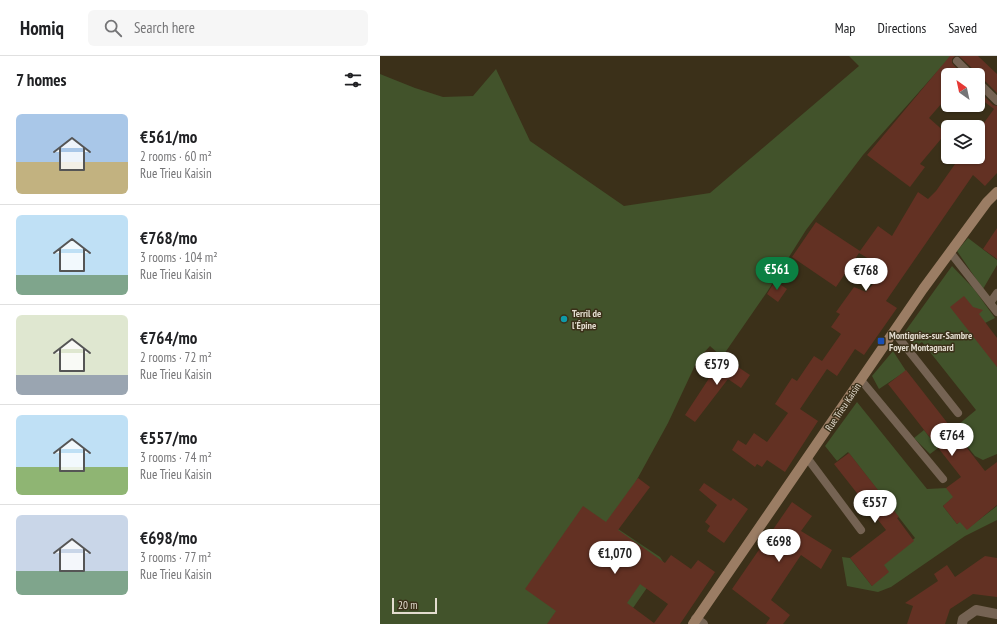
<!DOCTYPE html>
<meta charset="utf-8">
<style>
:root{--surface:#fff;--page:#f6f6f6;--text:#202124;--muted:#757577;--line:#e0e0e0;--accent:#0b8043}
body{margin:0;font-family:"PT Sans Narrow",sans-serif;background:var(--page);color:var(--text);height:100vh;display:flex;flex-direction:column;font-size:15px;white-space:nowrap}
*{box-sizing:border-box;margin:0}
p{font-size:13px;color:var(--muted)}
.icon{flex:none;width:22px;height:22px;fill:none;stroke:currentColor;stroke-width:2;stroke-linecap:round;stroke-linejoin:round}
.map{position:relative;flex:1;overflow:hidden}
.details{display:flex;flex-direction:column;background:var(--surface);width:380px}
.details>*{flex:none}
.needle{width:26px;rotate:327deg}
.controls{position:absolute;left:561px;top:12px;display:grid;gap:8px}
.controls a{display:grid;place-items:center;width:44px;height:44px;border-radius:6px;background:var(--surface);box-shadow:0 1px 3px #0004;font-size:20px}
.scale{position:absolute;left:12px;bottom:10px;width:45px;box-sizing:border-box;padding-left:4px;border:2px solid #e3dccf;border-top:0;font-size:11px;line-height:14px;white-space:nowrap;color:#e3dccf;-webkit-text-stroke:3px #3b3019;paint-order:stroke}
.price{position:absolute;translate:-50% -34px;padding:0 9px;border-radius:14px;background:#fff;color:#222;font-size:13px;line-height:26px;filter:drop-shadow(0 1px 2px #0008)}
.price::after{content:'';position:absolute;left:50%;top:24px;width:12px;height:9px;margin-left:-6px;background:inherit;clip-path:polygon(0 0,100% 0,50% 100%)}
.price.active{background:var(--accent);color:#fff}
ul{padding:0;list-style:none}
li{display:flex;align-items:center;gap:12px;height:100px;padding:0 16px}
li+li{border-top:1px solid var(--line)}
li span{display:grid;place-items:center;flex:none;width:112px;height:80px;border-radius:6px;color:#555}
li>.icon{margin-inline-start:auto}
span .icon{width:48px;height:48px;fill:#fffc;stroke-width:1}
li b{font-size:17px}
h2{display:flex;justify-content:space-between;align-items:center;height:48px;padding:0 16px;font-size:17px}
header{display:flex;align-items:center;gap:24px;box-sizing:border-box;height:56px;padding:0 20px;background:var(--surface);border-bottom:1px solid var(--line)}
header strong{font-size:19px}
nav{display:flex;gap:22px;margin-inline-start:auto;font-size:14px}
.search{width:280px;height:36px;background:var(--page);display:flex;align-items:center;gap:10px;box-sizing:border-box;padding:0 14px;border-radius:6px;color:var(--muted);font-size:15px}
main{display:flex;flex:1;min-height:0}
.map>svg:first-child{display:block}
.green{fill:#42532b}
.building{fill:#633123;fill-rule:evenodd}
.lines{fill:none;stroke-linecap:round;stroke-linejoin:round}
.lane{stroke:#756353;stroke-width:8}
.street{stroke:#756353;stroke-width:10}
.secondary{stroke:#9b7d64;stroke-width:10}
.culture-dot{fill:#0f9aa8;stroke:#3b3019;stroke-width:1.5}
.transit-dot{fill:#1a4fb4;stroke:#3b3019;stroke-width:1.5}
.labels{text-anchor:middle;dominant-baseline:central;stroke-width:3;stroke-linejoin:round;paint-order:stroke}
.poi-label{font-size:10px;font-weight:bold;fill:#e3dccf;stroke:#3b3019;text-anchor:start}
.street-label{font-size:10px;fill:#e3dccf;stroke:#3b3019}
</style>
<header>
<strong>Homiq</strong>
<div class="search"><svg class="icon" aria-label="search" viewBox="0 0 24 24"><circle cx="10" cy="10" r="6"/><path d="M15 15l6 6"/></svg>Search here</div>
<nav><a>Map</a><a>Directions</a><a>Saved</a></nav>
</header>
<main>
<section class="details">
<h2>7 homes<svg class="icon" aria-label="filters" viewBox="0 0 24 24"><path d="M4 7h16M4 17h16"/><circle cx="9" cy="7" r="2"/><circle cx="15" cy="17" r="2"/></svg></h2>
<ul>
<li><span style="background:linear-gradient(#a9c7e8 60%,#c2b280 0)"><svg class="icon" aria-label="home" viewBox="0 0 24 24"><path d="M3 11l9-7 9 7M6 9v11h12V9"/></svg></span><div><b>€561/mo</b><p>2 rooms · 60 m²</p><p>Rue Trieu Kaisin</p></div></li>
<li><span style="background:linear-gradient(#bfe0f5 75%,#7fa58c 0)"><svg class="icon" aria-label="home" viewBox="0 0 24 24"><path d="M3 11l9-7 9 7M6 9v11h12V9"/></svg></span><div><b>€768/mo</b><p>3 rooms · 104 m²</p><p>Rue Trieu Kaisin</p></div></li>
<li><span style="background:linear-gradient(#dfe7d0 75%,#9aa5b1 0)"><svg class="icon" aria-label="home" viewBox="0 0 24 24"><path d="M3 11l9-7 9 7M6 9v11h12V9"/></svg></span><div><b>€764/mo</b><p>2 rooms · 72 m²</p><p>Rue Trieu Kaisin</p></div></li>
<li><span style="background:linear-gradient(#bfe0f5 65%,#8fb573 0)"><svg class="icon" aria-label="home" viewBox="0 0 24 24"><path d="M3 11l9-7 9 7M6 9v11h12V9"/></svg></span><div><b>€557/mo</b><p>3 rooms · 74 m²</p><p>Rue Trieu Kaisin</p></div></li>
<li><span style="background:linear-gradient(#c9d6e8 70%,#7fa58c 0)"><svg class="icon" aria-label="home" viewBox="0 0 24 24"><path d="M3 11l9-7 9 7M6 9v11h12V9"/></svg></span><div><b>€698/mo</b><p>3 rooms · 77 m²</p><p>Rue Trieu Kaisin</p></div></li>
</ul>
</section>
<div class="map">
<svg width="617" height="568" viewBox="0 0 617 568">
<rect width="100%" height="100%" fill="#3b3019"/>
<!-- green -->
<path class="green" d="M 469,0 L 571,0 L 483,99 L 426,174 L 387,236 L 342,301 L 330,290 L 318,303 L 288,367 L 232,469 L 280,501 L 284,507 L 242,568 L 0,568 L 0,18 L 35,32 L 63,41 L 93,40 L 116,13 L 150,85 L 244,150 L 330,137 L 479,10 Z
M 588,182 L 617,204 L 617,209 L 603,233 L 577,195 Z
M 572,210 L 594,233 L 615,262 L 605,267 L 617,311 L 617,398 L 603,404 L 595,400 L 573,373 L 596,354 L 542,286 L 535,291 L 524,277 Z
M 513,295 L 526,315 L 499,333 L 492,320 Z
M 477,346 L 547,433 L 567,432 L 574,441 L 563,450 L 577,468 L 580,465 L 587,473 L 617,450 L 617,464 L 585,480 L 511,531 L 498,536 L 467,530 L 462,501 L 470,502 L 492,530 L 503,508 L 535,482 L 468,396 L 457,405 L 445,390 Z
M 544,374 L 558,392 L 550,398 L 534,382 Z"/>
<!-- building -->
<path class="building" d="M 570,0 L 575,0 L 572,3 L 572,7 L 583,19 L 568,19 L 568,40 L 549,62 L 566,77 L 540,108 L 545,111 L 530,131 L 487,99 Z
M 579,0 L 598,0 L 617,18 L 617,37 L 602,22 L 598,21 L 595,15 Z
M 598,34 L 613,49 L 617,50 L 617,117 L 605,130 L 593,119 L 506,245 L 517,252 L 484,299 L 475,293 L 457,320 L 447,313 L 420,353 L 438,365 L 405,416 L 387,404 L 382,411 L 377,408 L 375,411 L 352,394 L 358,384 L 366,389 L 374,377 L 387,386 L 408,357 L 395,348 L 406,331 L 412,322 L 417,325 L 434,300 L 442,305 L 461,278 L 451,271 L 460,258 L 456,256 L 474,231 L 486,236 L 500,220 L 496,217 L 501,210 L 479,197 L 456,231 L 412,201 L 436,166 L 480,195 L 498,170 L 512,180 L 538,136 L 548,143 L 556,135 L 580,101 L 598,101 L 598,75 L 614,53 L 598,41 Z
M 617,172 L 617,203 L 603,193 Z
M 395,225 L 407,233 L 398,246 L 387,238 Z
M 584,240 L 593,251 L 603,254 L 599,258 L 617,282 L 617,311 L 570,251 Z
M 343,301 L 370,319 L 361,332 L 348,323 L 315,366 L 305,359 Z
M 526,314 L 605,415 L 617,406 L 617,449 L 587,474 L 580,466 L 577,468 L 563,450 L 573,441 L 566,432 L 581,421 L 508,328 Z
M 469,397 L 519,461 L 517,462 L 534,485 L 504,509 L 509,516 L 492,530 L 470,502 L 506,474 L 454,408 Z
M 258,422 L 270,431 L 238,474 L 285,507 L 291,499 L 311,513 L 318,504 L 335,516 L 300,568 L 167,568 L 176,555 L 145,533 L 203,450 L 226,466 ZM 260,528 L 288,548 L 274,567 L 247,547 Z
M 324,427 L 351,445 L 353,442 L 368,453 L 344,487 L 327,475 L 330,470 L 325,466 L 337,449 L 319,434 Z
M 412,446 L 432,460 L 421,475 L 452,494 L 441,513 L 421,499 L 391,544 L 410,559 L 403,568 L 386,568 L 390,562 L 352,533 Z
M 605,500 L 617,502 L 617,541 L 593,538 L 570,553 L 565,568 L 527,568 L 533,550 L 525,547 L 558,525 L 554,518 L 567,509 L 575,521 Z"/>
<g class="lines">
<!-- lane -->
<path class="lane" d="M 577,5 L 591,19
M 598,26 L 617,45
M 570,196 L 617,256
M 610,247 L 617,237
M 514,276 L 578,357
M 481,324 L 563,423
M 428,403 L 481,474"/>
<!-- street -->
<path class="street" d="M 316,563 L 323,568
M 582,568 L 583,563 L 596,554 L 617,558"/>
<!-- secondary -->
<path class="secondary" d="M 313,568 L 543,233 L 607,146 L 617,136"/>
</g>
<!-- markers -->
<circle class="culture-dot" cx="184" cy="263" r="4"/>
<rect class="transit-dot" x="497" y="281" width="8" height="8" rx="2"/>
<g class="labels">
<!-- poi labels -->
<g class="poi-label">
<text x="192" y="257">Terril de<tspan x="192" dy="12">l'Épine</tspan></text>
<text x="509" y="279">Montignies-sur-Sambre<tspan x="509" dy="12">Foyer Montagnard</tspan></text>
</g>
<!-- street labels -->
<g class="street-label">
<text transform="translate(463 351) rotate(-56)">Rue Trieu Kaisin</text>
</g>
</g>
</svg>
<div class="controls">
<a><svg class="needle" viewBox="-14 -14 28 28"><path d="M0-13l5 13h-10z" fill="#e53935"/><path d="M0 13l5-13h-10z" fill="#757577"/></svg></a>
<a><svg class="icon" aria-label="layers" viewBox="0 0 24 24"><path d="M12 4l9 5-9 5-9-5zM3 14l9 5 9-5"/></svg></a>
</div>
<div class="scale">20 m</div>
<b class="price active" style="left:397px;top:235px">€561</b>
<b class="price" style="left:486px;top:236px">€768</b>
<b class="price" style="left:337px;top:330px">€579</b>
<b class="price" style="left:572px;top:401px">€764</b>
<b class="price" style="left:495px;top:468px">€557</b>
<b class="price" style="left:399px;top:507px">€698</b>
<b class="price" style="left:235px;top:519px">€1,070</b>
</div>
</main>
